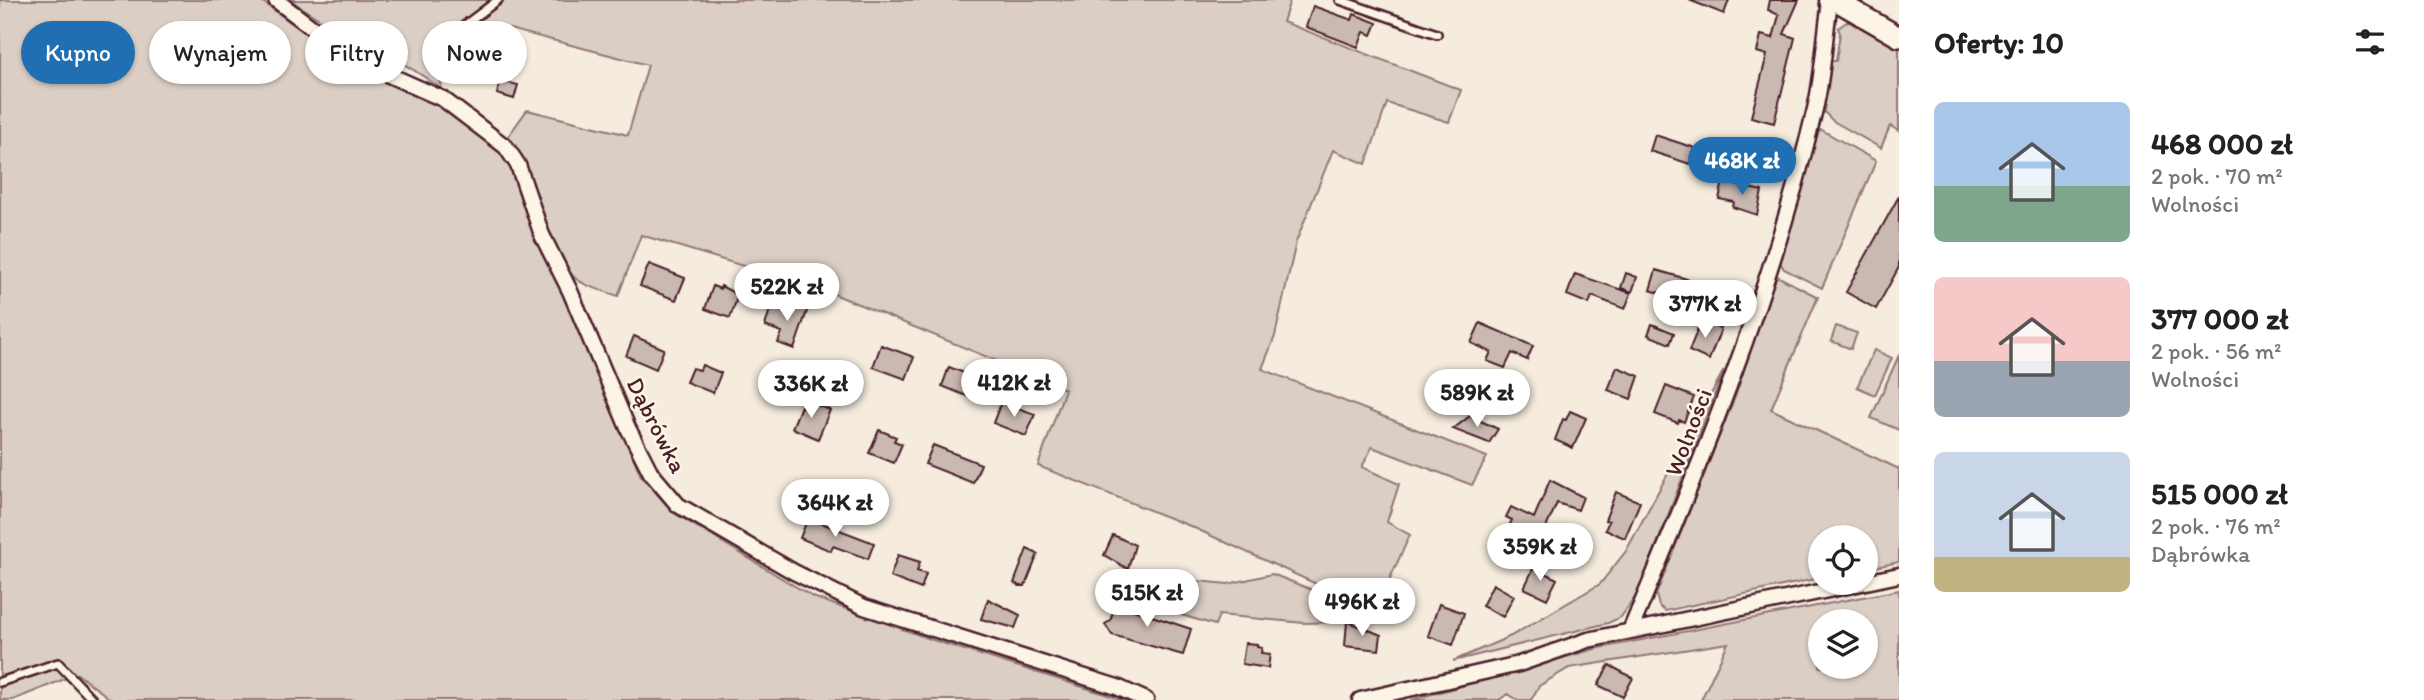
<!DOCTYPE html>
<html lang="pl">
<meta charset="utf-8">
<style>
:root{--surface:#fff;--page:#f2f2f2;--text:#222;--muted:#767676;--accent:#1f6fb2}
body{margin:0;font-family:Itim,sans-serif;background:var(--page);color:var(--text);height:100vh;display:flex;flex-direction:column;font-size:26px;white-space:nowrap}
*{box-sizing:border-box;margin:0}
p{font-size:23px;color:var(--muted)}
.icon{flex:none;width:38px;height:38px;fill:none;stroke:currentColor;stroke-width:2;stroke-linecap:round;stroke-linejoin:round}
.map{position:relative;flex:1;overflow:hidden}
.drawer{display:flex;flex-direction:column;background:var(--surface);width:525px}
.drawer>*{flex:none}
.hud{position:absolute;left:21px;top:21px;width:665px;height:63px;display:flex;gap:14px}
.buttons{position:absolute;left:1808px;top:525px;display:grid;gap:14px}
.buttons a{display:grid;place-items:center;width:70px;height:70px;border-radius:50%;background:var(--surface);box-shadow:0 2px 5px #0004;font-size:35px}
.price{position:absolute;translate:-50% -60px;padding:0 16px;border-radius:24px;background:#fff;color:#222;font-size:23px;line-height:46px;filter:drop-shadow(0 2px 4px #0008)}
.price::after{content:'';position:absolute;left:50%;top:42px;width:21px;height:16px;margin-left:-10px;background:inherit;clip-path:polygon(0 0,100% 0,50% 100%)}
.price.active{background:var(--accent);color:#fff}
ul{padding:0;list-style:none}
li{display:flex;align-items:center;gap:21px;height:175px;padding:0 35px}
li span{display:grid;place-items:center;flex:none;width:196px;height:140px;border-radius:10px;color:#555}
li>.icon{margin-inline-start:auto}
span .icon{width:84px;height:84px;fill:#fffc;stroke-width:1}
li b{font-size:30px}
h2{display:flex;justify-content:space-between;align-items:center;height:84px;padding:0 35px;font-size:30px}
.chip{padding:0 24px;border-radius:32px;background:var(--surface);box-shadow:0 2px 5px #0004;font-size:24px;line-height:63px}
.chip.active{background:var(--accent);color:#fff}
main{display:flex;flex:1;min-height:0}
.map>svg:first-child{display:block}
.green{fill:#dbcec4;stroke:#927678;stroke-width:2;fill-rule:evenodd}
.building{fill:#cab9b1;stroke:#4a1f2b;stroke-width:2}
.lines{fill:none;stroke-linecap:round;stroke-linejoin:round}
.lane-casing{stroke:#4a1f2b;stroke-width:12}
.street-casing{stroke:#4a1f2b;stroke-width:19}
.secondary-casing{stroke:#4a1f2b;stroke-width:24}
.lane{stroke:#fcf5e5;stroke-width:7}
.street{stroke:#fcf5e5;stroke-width:14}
.secondary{stroke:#fcf5e5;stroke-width:19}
.labels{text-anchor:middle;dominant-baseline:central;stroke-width:5;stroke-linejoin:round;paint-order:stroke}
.street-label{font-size:24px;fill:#4a1f2b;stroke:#fcf5e5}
</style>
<main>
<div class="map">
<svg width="1899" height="700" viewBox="0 0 1899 700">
<rect width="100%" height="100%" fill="#f5ecde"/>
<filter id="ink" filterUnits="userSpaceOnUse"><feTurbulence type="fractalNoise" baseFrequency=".0143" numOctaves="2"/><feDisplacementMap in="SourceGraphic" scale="14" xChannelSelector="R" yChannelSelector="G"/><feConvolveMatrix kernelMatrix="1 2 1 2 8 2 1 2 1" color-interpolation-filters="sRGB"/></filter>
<g filter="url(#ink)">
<!-- green -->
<path class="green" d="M 0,0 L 260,0 L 318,42 L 391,72 L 490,141 L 508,161 L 528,216 L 590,352 L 641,476 L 674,513 L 813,597 L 933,640 L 1124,700 L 112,700 L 77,674 L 13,700 L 0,700 Z
M 291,0 L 1290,0 L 1283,22 L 1461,90 L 1449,122 L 1387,103 L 1366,164 L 1333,150 L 1296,242 L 1275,336 L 1262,369 L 1487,457 L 1472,485 L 1372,447 L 1362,467 L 1399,484 L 1387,522 L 1410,535 L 1375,611 L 1190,526 L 1038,466 L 1065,389 L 829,292 L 641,235 L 618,296 C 605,291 582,286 573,276 C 538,237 542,177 507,138 L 527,110 L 628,135 L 648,65 L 479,21 L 453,40 L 438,62 L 442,90 C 396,53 338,36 291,0 Z
M 1848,21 L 1856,26 L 1859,23 L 1899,47 L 1899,131 L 1890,126 L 1881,148 L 1833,121 L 1823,111 L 1830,61 L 1836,61 L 1840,33 L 1838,28 Z
M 1822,130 L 1876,161 L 1822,288 L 1784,269 L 1779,261 L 1815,132 Z
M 1775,275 L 1818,297 L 1771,409 L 1899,469 L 1899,562 L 1866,569 L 1866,537 L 1820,537 L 1820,578 L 1665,611 L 1659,606 L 1656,595 L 1736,394 Z
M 1836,326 L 1857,333 L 1851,349 L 1831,341 Z
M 1874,350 L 1892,358 L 1875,395 L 1857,387 Z
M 1899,355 L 1899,430 L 1871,418 Z
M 1724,370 L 1638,593 L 1621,617 L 1608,623 L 1453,661 L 1511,636 L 1600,584 L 1626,551 Z
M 1272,574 L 1340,601 L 1338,622 L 1304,623 L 1219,615 L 1215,625 L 1138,602 L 1147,576 L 1228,584 Z
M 1899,590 L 1899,700 L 1701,700 L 1728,643 L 1569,668 L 1539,686 L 1531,700 L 1518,700 L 1508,694 L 1499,700 L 1411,700 L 1595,649 ZM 1820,621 L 1866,621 L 1866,667 L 1820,667 Z"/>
<!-- building -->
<path class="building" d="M 1689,0 L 1729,0 L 1724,14 Z
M 1770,0 L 1799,0 L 1784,34 L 1795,38 L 1774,123 L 1751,117 L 1767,55 L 1757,52 L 1761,35 L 1773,38 L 1779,15 L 1768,10 Z
M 1313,6 L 1352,20 L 1354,14 L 1377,23 L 1372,35 L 1364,32 L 1358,47 L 1306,27 Z
M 500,81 L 518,85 L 514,99 L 497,94 Z
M 1655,135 L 1695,148 L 1690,164 L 1650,151 Z
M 1723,182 L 1762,191 L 1757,215 L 1733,207 L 1734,202 L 1719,199 Z
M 1899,196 L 1899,267 L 1876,309 L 1846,292 Z
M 649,264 L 685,278 L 676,300 L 640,286 Z
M 1656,270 L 1690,280 L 1684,300 L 1650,290 Z
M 1626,273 L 1637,277 L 1632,292 L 1621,288 Z
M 1575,274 L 1631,293 L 1625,309 L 1592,296 L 1589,304 L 1567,295 Z
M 713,286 L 720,289 L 721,286 L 738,295 L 730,318 L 705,309 Z
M 788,301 L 808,308 L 794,349 L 778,343 L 782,332 L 765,326 L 771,306 L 785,311 Z
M 1701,321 L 1721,329 L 1709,360 L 1689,351 Z
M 1480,323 L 1533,346 L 1527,360 L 1512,353 L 1505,368 L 1487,361 L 1491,352 L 1471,343 Z
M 1652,324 L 1674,333 L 1670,344 L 1648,335 Z
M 634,336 L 664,349 L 656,369 L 626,356 Z
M 881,345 L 914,357 L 906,379 L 873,367 Z
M 702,365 L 721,373 L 713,393 L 686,382 L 692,368 L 700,370 Z
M 949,367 L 989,383 L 981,402 L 942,386 Z
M 1617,367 L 1639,376 L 1631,399 L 1608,390 Z
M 1666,386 L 1694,397 L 1684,422 L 1679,420 L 1678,423 L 1655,414 Z
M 1001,402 L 1035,414 L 1026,436 L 993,423 Z
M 812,403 L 830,410 L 818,439 L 792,428 L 801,406 L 810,409 Z
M 1570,411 L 1586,418 L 1573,448 L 1555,440 L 1563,419 L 1566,420 Z
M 1470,416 L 1498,429 L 1489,443 L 1453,429 Z
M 879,430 L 896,437 L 894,441 L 902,444 L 894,463 L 869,453 Z
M 933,445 L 981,464 L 973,483 L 925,464 Z
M 1550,480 L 1583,497 L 1578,510 L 1557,503 L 1545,530 L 1556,535 L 1544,557 L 1517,544 L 1514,550 L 1501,543 L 1512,520 L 1506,517 L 1511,507 L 1534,518 Z
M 1616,492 L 1640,502 L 1625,538 L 1605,530 L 1609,521 L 1605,520 Z
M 808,518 L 874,543 L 868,559 L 833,546 L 831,551 L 800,538 Z
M 1113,535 L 1135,545 L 1128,569 L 1104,555 Z
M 1027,549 L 1038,554 L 1025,586 L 1020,586 L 1014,583 Z
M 898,555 L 920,562 L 917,571 L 926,574 L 921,589 L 890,577 Z
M 1534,567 L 1557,579 L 1547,599 L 1524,588 Z
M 1493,584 L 1514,596 L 1503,617 L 1482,606 Z
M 988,599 L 1020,615 L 1015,628 L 981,619 Z
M 1117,600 L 1132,605 L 1131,609 L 1191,629 L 1183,655 L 1112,635 L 1105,624 L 1110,621 Z
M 1439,604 L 1464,613 L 1453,645 L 1428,636 Z
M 1347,621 L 1381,635 L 1379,650 L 1345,646 Z
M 1245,643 L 1257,644 L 1257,647 L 1262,648 L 1261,653 L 1270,654 L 1268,668 L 1242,664 Z
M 1609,665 L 1633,678 L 1623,697 L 1598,685 Z"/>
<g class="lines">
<!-- lane casing -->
<g class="lane-casing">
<path id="lane" d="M 1340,0 L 1437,34
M 445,40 L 498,0
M 0,682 L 58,663 L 93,700"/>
</g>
<!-- street casing -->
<g class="street-casing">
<path id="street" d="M 276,0 L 353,59 L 443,99 L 506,147 L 518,165 L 542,235 L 570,291 L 628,428 L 651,473 L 678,505 L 794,572 L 864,607 L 1117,687 L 1146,700
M 1866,582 L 1899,575
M 1630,631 C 1702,462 1772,289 1815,109 C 1823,77 1824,42 1829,9 L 1827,0
M 1360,700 L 1519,664 L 1588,640 L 1862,583"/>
</g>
<!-- secondary casing -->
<g class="secondary-casing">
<path id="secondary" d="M 1835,0 L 1899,37"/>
</g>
<!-- lane -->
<use href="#lane" class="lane"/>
<!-- street -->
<use href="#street" class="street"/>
<!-- secondary -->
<use href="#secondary" class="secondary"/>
</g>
</g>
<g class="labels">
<!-- street labels -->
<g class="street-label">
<text transform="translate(657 425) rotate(63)">Dąbrówka</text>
<text transform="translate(1688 432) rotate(-69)">Wolności</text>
</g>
</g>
</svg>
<div class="buttons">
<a><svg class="icon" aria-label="locate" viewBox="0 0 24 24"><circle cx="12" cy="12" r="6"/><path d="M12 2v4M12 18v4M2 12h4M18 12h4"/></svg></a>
<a><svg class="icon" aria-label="layers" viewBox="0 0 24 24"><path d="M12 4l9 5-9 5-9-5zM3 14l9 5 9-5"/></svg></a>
</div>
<b class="price active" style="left:1742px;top:197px">468K zł</b>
<b class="price" style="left:787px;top:323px">522K zł</b>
<b class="price" style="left:1705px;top:340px">377K zł</b>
<b class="price" style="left:1014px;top:419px">412K zł</b>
<b class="price" style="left:811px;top:420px">336K zł</b>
<b class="price" style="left:1477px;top:429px">589K zł</b>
<b class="price" style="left:835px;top:539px">364K zł</b>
<b class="price" style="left:1540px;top:583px">359K zł</b>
<b class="price" style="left:1147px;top:629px">515K zł</b>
<b class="price" style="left:1362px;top:638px">496K zł</b>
<div class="hud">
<a class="chip active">Kupno</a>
<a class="chip">Wynajem</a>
<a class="chip">Filtry</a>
<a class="chip">Nowe</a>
</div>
</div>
<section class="drawer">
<h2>Oferty: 10<svg class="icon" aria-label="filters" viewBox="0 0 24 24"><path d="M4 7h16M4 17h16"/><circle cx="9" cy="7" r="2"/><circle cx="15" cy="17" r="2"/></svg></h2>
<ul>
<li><span style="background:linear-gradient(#a9c7e8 60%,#7fa58c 0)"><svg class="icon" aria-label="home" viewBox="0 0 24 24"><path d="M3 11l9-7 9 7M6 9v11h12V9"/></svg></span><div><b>468 000 zł</b><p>2 pok. · 70 m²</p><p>Wolności</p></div></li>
<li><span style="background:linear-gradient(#f6c9c9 60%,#9aa5b1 0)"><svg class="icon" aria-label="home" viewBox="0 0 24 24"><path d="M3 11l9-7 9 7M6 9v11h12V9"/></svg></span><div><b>377 000 zł</b><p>2 pok. · 56 m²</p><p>Wolności</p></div></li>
<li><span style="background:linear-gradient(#c9d6e8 75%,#c2b280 0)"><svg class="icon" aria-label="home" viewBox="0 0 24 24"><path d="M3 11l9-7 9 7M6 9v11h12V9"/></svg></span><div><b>515 000 zł</b><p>2 pok. · 76 m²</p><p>Dąbrówka</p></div></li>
</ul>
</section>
</main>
